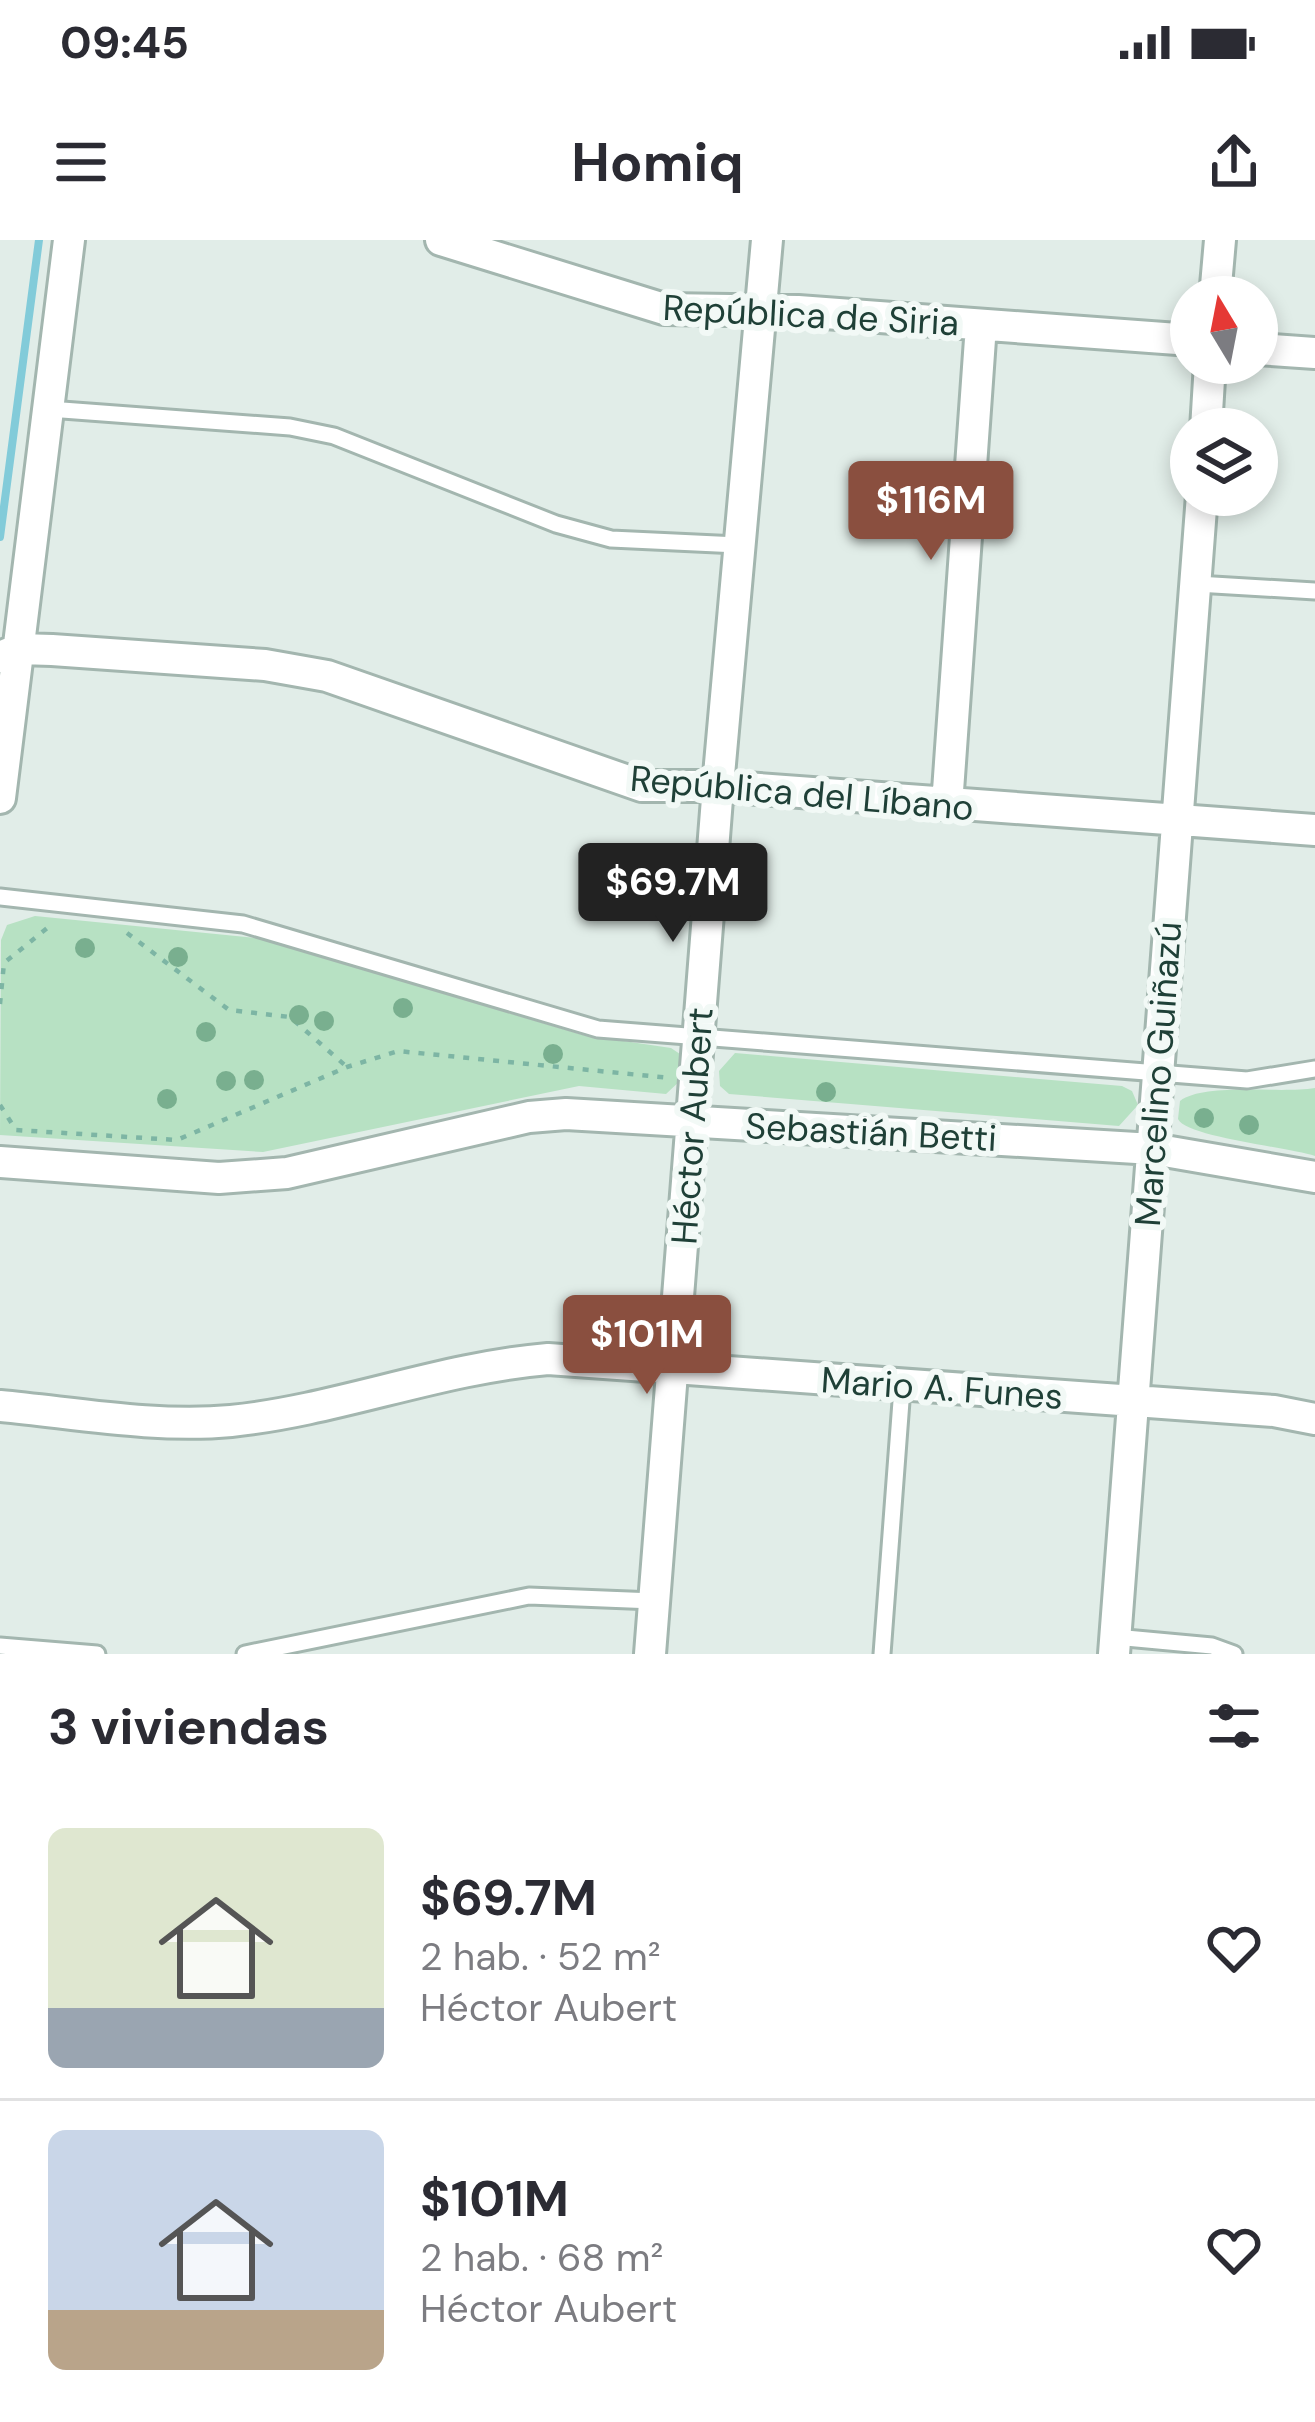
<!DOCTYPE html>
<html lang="es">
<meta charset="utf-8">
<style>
:root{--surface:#fff;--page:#f2f2f3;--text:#2b2b33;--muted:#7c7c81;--line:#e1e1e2;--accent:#8a4f3f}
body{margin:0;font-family:"DM Sans",sans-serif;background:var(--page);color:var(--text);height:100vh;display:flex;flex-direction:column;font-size:45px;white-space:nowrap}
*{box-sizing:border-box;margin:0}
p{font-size:39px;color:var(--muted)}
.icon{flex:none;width:66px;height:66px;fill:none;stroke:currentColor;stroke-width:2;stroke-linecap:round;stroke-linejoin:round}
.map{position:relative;height:1414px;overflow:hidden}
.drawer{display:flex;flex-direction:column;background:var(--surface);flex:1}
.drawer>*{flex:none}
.needle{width:78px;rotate:350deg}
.controls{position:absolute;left:1170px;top:36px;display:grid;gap:24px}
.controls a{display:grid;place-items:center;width:108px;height:108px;border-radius:50%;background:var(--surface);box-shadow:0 6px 18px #0003;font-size:60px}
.price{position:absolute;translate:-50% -102px;padding:0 27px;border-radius:12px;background:var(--accent);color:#fff;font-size:39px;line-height:78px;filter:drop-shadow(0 3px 6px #0008)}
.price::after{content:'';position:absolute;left:50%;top:72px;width:36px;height:27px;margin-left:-18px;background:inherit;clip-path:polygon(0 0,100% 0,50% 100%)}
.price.selected{background:#222;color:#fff}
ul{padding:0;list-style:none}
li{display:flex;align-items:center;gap:36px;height:300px;padding:0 48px}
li+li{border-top:3px solid var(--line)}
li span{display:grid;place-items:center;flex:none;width:336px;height:240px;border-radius:18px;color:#555}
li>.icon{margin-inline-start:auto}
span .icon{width:144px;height:144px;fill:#fffc;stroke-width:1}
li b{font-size:51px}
h2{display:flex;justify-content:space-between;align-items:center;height:144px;padding:0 48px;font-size:51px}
.status{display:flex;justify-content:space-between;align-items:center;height:84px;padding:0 60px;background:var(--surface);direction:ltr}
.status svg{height:33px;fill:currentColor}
header{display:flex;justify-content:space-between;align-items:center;height:156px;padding:0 48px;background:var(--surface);font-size:54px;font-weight:700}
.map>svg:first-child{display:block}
.green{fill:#b7e1c3}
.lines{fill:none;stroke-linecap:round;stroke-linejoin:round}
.stream{stroke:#82cbd9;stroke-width:8}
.service-casing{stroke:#a3b6af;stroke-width:21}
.minor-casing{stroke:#a3b6af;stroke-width:36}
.path{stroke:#7db5a4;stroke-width:4.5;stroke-dasharray:6 9;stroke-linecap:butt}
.service{stroke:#fff;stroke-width:15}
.minor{stroke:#fff;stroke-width:30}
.tree{fill:#79af8f}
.labels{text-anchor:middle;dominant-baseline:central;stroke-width:12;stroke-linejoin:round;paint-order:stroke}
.street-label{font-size:36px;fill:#1f4037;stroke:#f2f9f6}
</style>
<div class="status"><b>09:45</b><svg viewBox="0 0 49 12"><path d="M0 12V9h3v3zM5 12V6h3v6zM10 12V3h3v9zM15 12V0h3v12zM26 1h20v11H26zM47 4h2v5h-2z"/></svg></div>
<header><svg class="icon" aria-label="menu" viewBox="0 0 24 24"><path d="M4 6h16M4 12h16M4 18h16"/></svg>Homiq<svg class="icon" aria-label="share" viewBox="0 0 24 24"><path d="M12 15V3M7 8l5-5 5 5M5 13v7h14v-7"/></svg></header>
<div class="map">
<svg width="1315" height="1414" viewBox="0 0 1315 1414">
<rect width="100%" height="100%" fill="#e1ede8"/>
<!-- green -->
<path class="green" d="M 35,676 L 257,698 L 583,795 L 671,808 L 680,814 L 682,839 L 666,854 L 579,846 L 263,912 L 0,895 L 1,700 L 7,685 Z
M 735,813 L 1122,846 L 1132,851 L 1138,865 L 1119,886 L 729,854 L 720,846 L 719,831 Z
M 1315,848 L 1315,916 C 1288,907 1186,897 1178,879 L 1180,861 C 1206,842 1279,854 1315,848 Z"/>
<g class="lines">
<!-- stream -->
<path class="stream" d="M 0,297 L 39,0"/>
<!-- service casing -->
<g class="service-casing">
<path id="service" d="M 49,169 L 290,187 L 334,196 L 556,284 L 611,299 L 738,305
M 1197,344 L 1315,351
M 0,657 L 243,684 L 598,789 L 1247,840 L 1315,829
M 1115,1397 L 1212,1406 L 1234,1414
M 0,1406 L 97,1414
M 245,1414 L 529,1356 L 654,1361
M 882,1414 L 902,1148"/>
</g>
<!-- minor casing -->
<g class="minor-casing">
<path id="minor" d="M 441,0 L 664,69 L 798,71 L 1191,100
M 1215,57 L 1220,0
M 1257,109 L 1315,113
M 1206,189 L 1210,123
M 0,417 L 19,409 L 52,410 L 265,425 L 327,436 L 642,546 L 718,546 L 1315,590
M 0,558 L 69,0
M 947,565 L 981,85
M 0,922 L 219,938 L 287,933 L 529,877 L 566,874 L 1153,909 L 1315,937
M 0,1166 C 75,1173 155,1188 231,1181 C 338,1170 440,1128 548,1119 L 1274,1171 L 1315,1179
M 650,1414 L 718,546 L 767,0
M 1114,1414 L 1202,255"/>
</g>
<!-- path -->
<path class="path" d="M 127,693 L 229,770 L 290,777 L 347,827
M 0,764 L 4,723 L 51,685
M 0,865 L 16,890 L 177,900 L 347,827 L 398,811 L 670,838"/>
<!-- service -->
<use href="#service" class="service"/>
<!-- minor -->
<use href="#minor" class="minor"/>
</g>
<!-- trees -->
<g class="tree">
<circle cx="85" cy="708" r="10"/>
<circle cx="178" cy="717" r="10"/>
<circle cx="403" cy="768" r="10"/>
<circle cx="299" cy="775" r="10"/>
<circle cx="324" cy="781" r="10"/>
<circle cx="206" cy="792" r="10"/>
<circle cx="553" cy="814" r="10"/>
<circle cx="254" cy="840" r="10"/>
<circle cx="226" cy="841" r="10"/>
<circle cx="826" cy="852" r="10"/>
<circle cx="167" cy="859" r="10"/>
<circle cx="1204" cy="878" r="10"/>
<circle cx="1249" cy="885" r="10"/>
</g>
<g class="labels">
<!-- street labels -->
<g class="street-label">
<text transform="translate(811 75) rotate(3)">República de Siria</text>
<text transform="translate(802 553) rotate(5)">República del Líbano</text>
<text transform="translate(1158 834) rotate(-86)">Marcelino Guiñazú</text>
<text transform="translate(692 886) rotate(-86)">Héctor Aubert</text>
<text transform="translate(871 892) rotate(3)">Sebastián Betti</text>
<text transform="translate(942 1148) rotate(4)">Mario A. Funes</text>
</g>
</g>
</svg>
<div class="controls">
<a><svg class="needle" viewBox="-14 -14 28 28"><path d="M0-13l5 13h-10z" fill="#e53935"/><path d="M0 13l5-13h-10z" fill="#7c7c81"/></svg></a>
<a><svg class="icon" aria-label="layers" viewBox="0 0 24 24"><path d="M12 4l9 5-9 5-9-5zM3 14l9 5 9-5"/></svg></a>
</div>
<b class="price" style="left:931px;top:323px">$116M</b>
<b class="price selected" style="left:673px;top:705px">$69.7M</b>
<b class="price" style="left:647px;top:1157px">$101M</b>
</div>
<section class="drawer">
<h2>3 viviendas<svg class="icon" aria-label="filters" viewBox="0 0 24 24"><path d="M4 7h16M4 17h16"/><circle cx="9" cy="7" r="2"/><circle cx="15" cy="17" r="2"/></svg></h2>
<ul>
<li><span style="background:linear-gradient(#dfe7d0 75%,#9aa5b1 0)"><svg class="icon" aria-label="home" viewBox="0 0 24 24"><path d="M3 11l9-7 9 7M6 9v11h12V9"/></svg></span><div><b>$69.7M</b><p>2 hab. · 52 m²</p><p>Héctor Aubert</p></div><svg class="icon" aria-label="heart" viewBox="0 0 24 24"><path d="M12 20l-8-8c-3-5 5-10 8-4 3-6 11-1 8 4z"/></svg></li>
<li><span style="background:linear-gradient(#c9d6e8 75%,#b9a48a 0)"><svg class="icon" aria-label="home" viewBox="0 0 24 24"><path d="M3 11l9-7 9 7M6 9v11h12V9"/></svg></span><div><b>$101M</b><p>2 hab. · 68 m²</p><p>Héctor Aubert</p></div><svg class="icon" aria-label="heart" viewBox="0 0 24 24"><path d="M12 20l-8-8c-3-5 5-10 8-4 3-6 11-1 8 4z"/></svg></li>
</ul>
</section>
